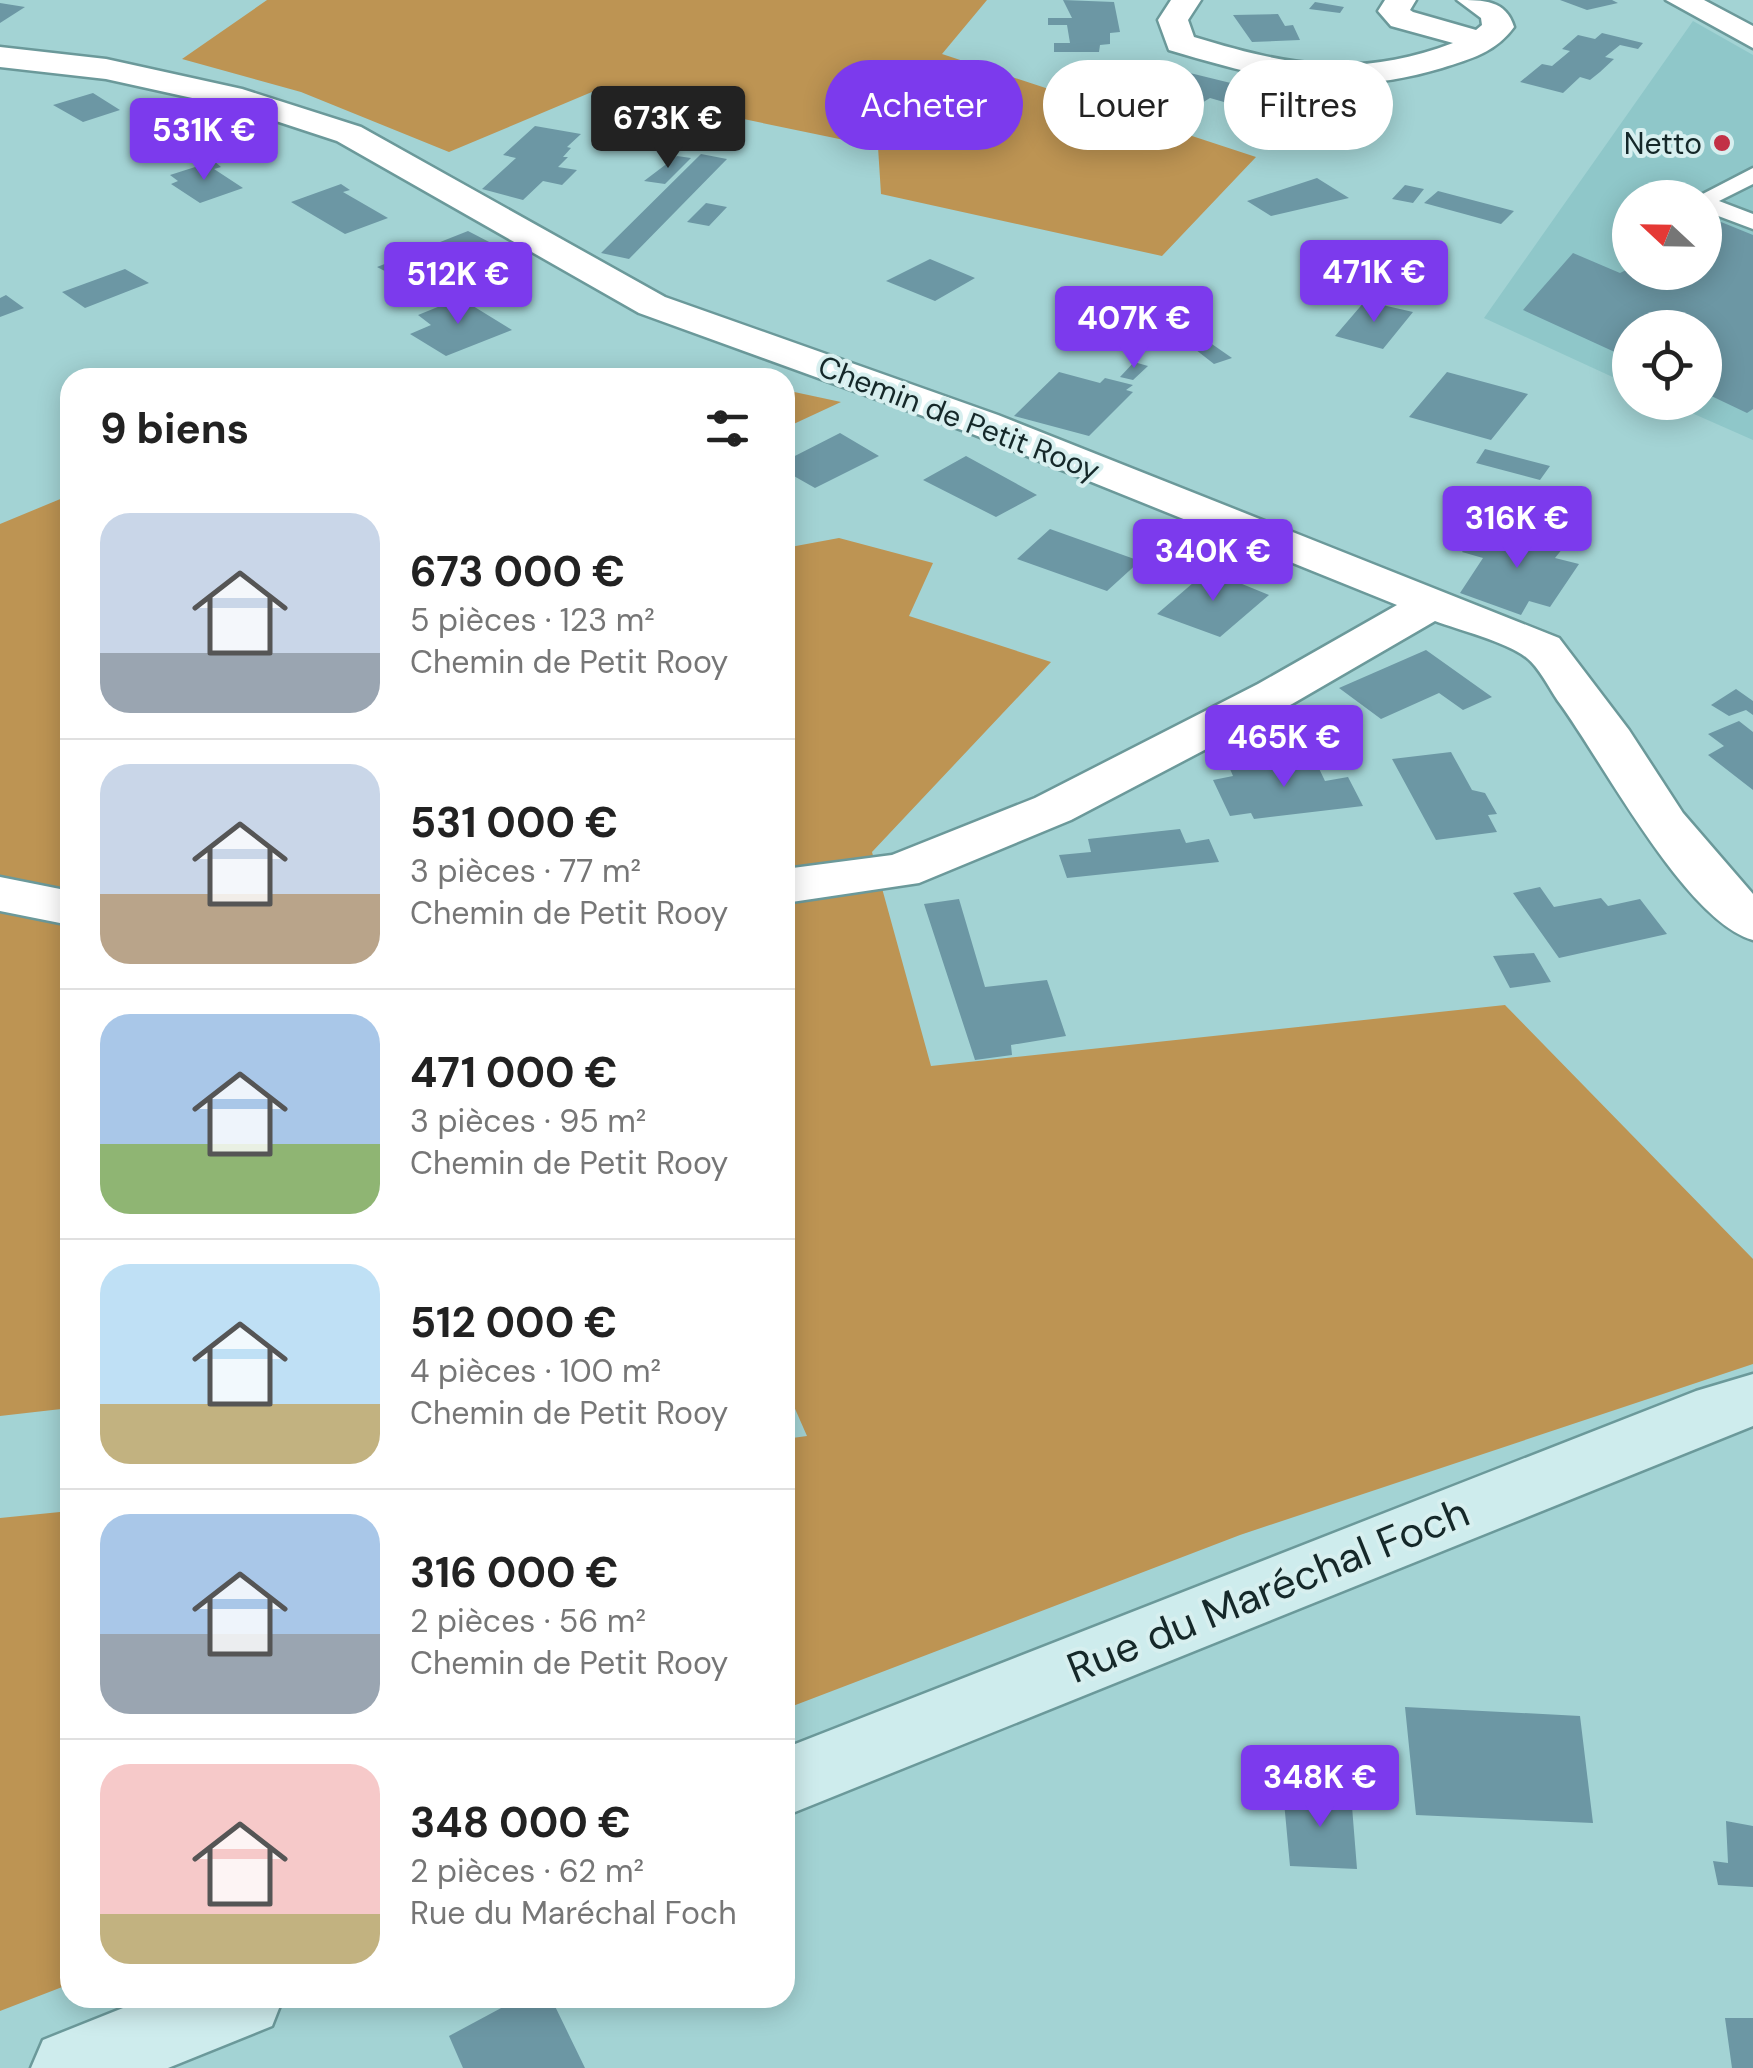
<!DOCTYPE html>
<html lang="fr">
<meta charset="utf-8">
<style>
:root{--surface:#fff;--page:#f2f2f2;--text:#222;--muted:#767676;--line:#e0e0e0;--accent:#7c3aed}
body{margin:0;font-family:"DM Sans",sans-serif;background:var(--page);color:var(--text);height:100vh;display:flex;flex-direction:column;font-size:38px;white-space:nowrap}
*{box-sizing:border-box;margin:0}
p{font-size:32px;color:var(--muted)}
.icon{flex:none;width:55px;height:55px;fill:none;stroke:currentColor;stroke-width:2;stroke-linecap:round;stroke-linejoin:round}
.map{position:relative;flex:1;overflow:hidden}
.sheet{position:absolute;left:60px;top:368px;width:735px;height:1640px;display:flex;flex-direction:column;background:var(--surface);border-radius:30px;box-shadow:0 5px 25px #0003}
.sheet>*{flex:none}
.guide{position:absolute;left:825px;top:60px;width:778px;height:90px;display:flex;gap:20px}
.needle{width:65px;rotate:292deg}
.fabs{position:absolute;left:1612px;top:180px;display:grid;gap:20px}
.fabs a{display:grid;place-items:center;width:110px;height:110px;border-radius:50%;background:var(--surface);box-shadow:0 5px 25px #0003;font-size:50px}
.price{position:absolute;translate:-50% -85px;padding:0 22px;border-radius:10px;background:var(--accent);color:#fff;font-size:32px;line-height:65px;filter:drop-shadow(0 2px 5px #0008)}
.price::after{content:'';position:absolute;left:50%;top:60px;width:30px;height:22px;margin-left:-15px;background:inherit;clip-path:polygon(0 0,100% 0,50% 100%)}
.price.active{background:#222;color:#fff}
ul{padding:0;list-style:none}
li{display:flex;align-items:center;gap:30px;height:250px;padding:0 40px}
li+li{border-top:2px solid var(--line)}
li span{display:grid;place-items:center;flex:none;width:280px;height:200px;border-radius:30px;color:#555}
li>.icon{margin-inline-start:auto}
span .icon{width:120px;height:120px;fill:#fffc;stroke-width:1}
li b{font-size:42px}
h2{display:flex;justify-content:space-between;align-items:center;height:120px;padding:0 40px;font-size:42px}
.tag{padding:0 35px;border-radius:45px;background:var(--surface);box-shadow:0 5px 25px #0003;font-size:35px;line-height:90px}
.tag.active{background:var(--accent);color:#fff}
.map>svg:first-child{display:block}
.built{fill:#8fc7c9;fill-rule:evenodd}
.green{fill:#bd9453}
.building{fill:#6c97a4}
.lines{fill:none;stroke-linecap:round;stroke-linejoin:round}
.service-casing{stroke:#6b999a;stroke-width:5}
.minor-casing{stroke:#6b999a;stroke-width:5}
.secondary-casing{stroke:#6b999a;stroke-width:5}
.service{fill:#fff;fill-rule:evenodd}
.minor{fill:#fff;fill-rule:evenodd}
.secondary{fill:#ceeced;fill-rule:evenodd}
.poi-dot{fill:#c23146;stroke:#d7efef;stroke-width:4}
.labels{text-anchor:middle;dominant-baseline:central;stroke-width:8;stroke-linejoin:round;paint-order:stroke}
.far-poi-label{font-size:30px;fill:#152829;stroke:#d7efef;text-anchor:end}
.far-street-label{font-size:30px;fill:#152829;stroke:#d7efef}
.near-street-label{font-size:42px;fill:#152829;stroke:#d7efef}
</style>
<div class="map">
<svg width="1753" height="2068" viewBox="0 0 1753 2068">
<rect width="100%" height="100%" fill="#a3d3d4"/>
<!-- built -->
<path class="built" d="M 1693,21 L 1753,55 L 1753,440 L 1669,403 L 1705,402 L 1705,328 L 1630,328 L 1630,385 L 1484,318 ZM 1630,198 L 1705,198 L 1705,272 L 1630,272 Z"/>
<!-- green -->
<path class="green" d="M 267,0 L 987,0 L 942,54 L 1256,157 L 1162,256 L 881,194 L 878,147 L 599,89 L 449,152 L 301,92 L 182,59 Z
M 785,390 L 841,402 L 785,428 Z
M 70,495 L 70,1408 L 0,1416 L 0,524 Z
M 839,538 L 933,563 L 909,616 L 1051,662 L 872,852 L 931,1066 L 1505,1005 L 1753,1259 L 1753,1364 L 1240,1535 L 785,1709 L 785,1439 L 807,1436 L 785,1386 L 785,548 Z
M 70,1511 L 70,1984 L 0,2011 L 0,1518 Z"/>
<!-- building -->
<path class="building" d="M 1063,0 L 1114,2 L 1120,32 L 1110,33 L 1110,44 L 1100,45 L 1099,52 L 1054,52 L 1054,43 L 1070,43 L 1067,25 L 1048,25 L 1048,18 L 1072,18 Z
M 1560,0 L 1612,0 L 1618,3 L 1587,10 Z
M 1315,2 L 1344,7 L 1340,13 L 1309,9 Z
M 0,3 L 25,7 L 0,23 Z
M 1278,14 L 1285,26 L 1293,25 L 1300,40 L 1252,42 L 1233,15 Z
M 1602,33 L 1643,43 L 1638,49 L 1620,45 L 1605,57 L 1614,59 L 1600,72 L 1590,80 L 1580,77 L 1563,93 L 1520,82 L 1542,64 L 1552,66 L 1570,51 L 1562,49 L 1578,35 L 1595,39 Z
M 1141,61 L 1247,87 L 1243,91 L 1309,110 L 1277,133 L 1256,127 L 1273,116 L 1210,98 L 1197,106 L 1104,82 Z
M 93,93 L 120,110 L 83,122 L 53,105 Z
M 535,126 L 581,134 L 567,147 L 571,148 L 563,157 L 568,157 L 558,167 L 577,170 L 562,185 L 543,181 L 523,200 L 482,189 L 516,158 L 503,155 Z
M 701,154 L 727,159 L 629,259 L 601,253 Z
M 677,156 L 691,158 L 665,184 L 644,181 Z
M 214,161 L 221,167 L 214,169 L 243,188 L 200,203 L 171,184 L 178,181 L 170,175 Z
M 1317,178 L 1349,198 L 1271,216 L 1247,201 Z
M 341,184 L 350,190 L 343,192 L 388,218 L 345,234 L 291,202 Z
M 1405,185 L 1424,189 L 1413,203 L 1392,199 Z
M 1438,191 L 1514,211 L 1501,224 L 1424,203 Z
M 706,203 L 727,207 L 709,226 L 687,222 Z
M 1721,222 L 1753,235 L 1753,409 L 1747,413 L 1705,393 L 1705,328 L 1630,328 L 1630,359 L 1523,310 L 1573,253 L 1620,273 L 1630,268 L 1630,272 L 1705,272 L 1705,229 Z
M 468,231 L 493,244 L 402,280 L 377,267 Z
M 930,259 L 975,278 L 935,301 L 886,281 Z
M 125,269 L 149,283 L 85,308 L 62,292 Z
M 6,295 L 24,308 L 0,317 L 0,298 Z
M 460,298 L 512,330 L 446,356 L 410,334 L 431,325 L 418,315 Z
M 1365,301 L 1413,312 L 1383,349 L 1335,336 Z
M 1209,342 L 1232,358 L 1214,364 L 1191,346 Z
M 1134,362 L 1148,366 L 1133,380 L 1120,377 Z
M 1059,372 L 1100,383 L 1105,378 L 1133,385 L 1126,390 L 1133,392 L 1089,436 L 1014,416 Z
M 1447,372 L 1510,389 L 1528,394 L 1491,440 L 1409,417 Z
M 840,433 L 879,456 L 815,488 L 785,471 L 785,461 Z
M 1485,449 L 1550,466 L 1540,480 L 1476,463 Z
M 966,456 L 1037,495 L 996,517 L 923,480 Z
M 1532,523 L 1547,527 L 1538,540 L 1563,548 L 1555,558 L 1579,564 L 1550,607 L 1529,601 L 1521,615 L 1460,593 L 1483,558 L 1462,552 L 1475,534 L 1515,546 Z
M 1050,529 L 1140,561 L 1107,591 L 1017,559 Z
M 1208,570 L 1269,595 L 1220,637 L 1157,614 Z
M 1426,650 L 1492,697 L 1463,710 L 1439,693 L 1381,719 L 1339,688 Z
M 1736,689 L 1753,701 L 1753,715 L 1746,710 L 1729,716 L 1711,705 Z
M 1739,721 L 1753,732 L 1753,790 L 1708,755 L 1724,746 L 1708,734 Z
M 1451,752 L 1472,790 L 1485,793 L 1497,814 L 1488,815 L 1497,832 L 1436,840 L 1392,759 Z
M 1314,758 L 1325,781 L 1348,777 L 1363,806 L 1254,819 L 1251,813 L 1230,816 L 1213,780 L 1233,776 L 1230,769 Z
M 1180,829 L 1186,843 L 1209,839 L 1219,862 L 1067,878 L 1059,855 L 1091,852 L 1088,839 Z
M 1540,887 L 1554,907 L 1601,898 L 1608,906 L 1640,899 L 1667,934 L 1559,958 L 1513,893 Z
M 959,899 L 985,987 L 1047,980 L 1066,1036 L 1011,1045 L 1012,1055 L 975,1060 L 924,904 Z
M 1534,953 L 1551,982 L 1510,988 L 1493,956 Z
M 1405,1707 L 1580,1716 L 1593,1823 L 1416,1815 Z
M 1283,1791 L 1351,1794 L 1357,1869 L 1290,1866 Z
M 1726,1821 L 1753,1826 L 1753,1887 L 1718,1885 L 1713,1861 L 1728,1863 Z
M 520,1998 L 551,1998 L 585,2068 L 463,2068 L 449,2036 Z
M 1725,2018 L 1753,2018 L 1753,2068 L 1732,2068 Z"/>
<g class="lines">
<!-- service casing -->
<g class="service-casing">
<path id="service" d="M 1753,168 L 1753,184 L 1719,201 L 1753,214 L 1753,229 L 1705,211 L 1705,198 L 1695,198 Z"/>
</g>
<!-- minor casing -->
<g class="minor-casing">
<path id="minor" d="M 1171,0 L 1201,0 L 1188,20 L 1194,37 C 1289,66 1357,79 1453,43 L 1391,26 L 1378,11 L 1385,0 L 1416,0 L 1410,10 L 1413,12 L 1476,30 L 1482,25 L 1481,18 L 1457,0 C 1484,0 1506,0 1514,27 C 1496,52 1471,59 1442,68 C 1341,99 1267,79 1169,50 L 1158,20 Z
M 1666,0 L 1704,0 L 1753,26 L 1753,48 Z
M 0,47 L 106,59 L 242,89 L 361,127 L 665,297 L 998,415 L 1559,638 L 1629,730 L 1683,813 L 1753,894 L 1753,940 C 1685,921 1602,760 1558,701 C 1549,688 1539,667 1527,658 C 1507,642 1459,630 1435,621 L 1292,704 L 1071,820 L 919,883 L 785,903 L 785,869 L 892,855 L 1035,798 L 1258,684 L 1397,605 L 970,433 L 639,313 L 337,141 L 233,107 L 106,79 L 0,67 Z
M 0,877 L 70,891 L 70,925 L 0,911 Z"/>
</g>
<!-- secondary casing -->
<g class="secondary-casing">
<path id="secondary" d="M 1753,1374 L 1753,1426 L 785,1816 L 785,1748 L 1696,1391 Z
M 148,1998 L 283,1998 L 272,2026 L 168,2068 L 31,2068 L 43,2040 Z"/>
</g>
<!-- service -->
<use href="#service" class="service"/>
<!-- minor -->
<use href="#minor" class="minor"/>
<!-- secondary -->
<use href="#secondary" class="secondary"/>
</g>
<!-- markers -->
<circle class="poi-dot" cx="1722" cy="143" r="10"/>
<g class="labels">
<!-- far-poi labels -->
<g class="far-poi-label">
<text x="1702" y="143">Netto</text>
</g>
<!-- far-street labels -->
<g class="far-street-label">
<text transform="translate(959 418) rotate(21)">Chemin de Petit Rooy</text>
</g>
<!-- near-street labels -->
<g class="near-street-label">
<text transform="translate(1268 1590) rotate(-22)">Rue du Maréchal Foch</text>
</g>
</g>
</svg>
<div class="fabs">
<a><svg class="needle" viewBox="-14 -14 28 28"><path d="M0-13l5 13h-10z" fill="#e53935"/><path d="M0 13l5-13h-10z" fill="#767676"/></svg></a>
<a><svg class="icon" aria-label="locate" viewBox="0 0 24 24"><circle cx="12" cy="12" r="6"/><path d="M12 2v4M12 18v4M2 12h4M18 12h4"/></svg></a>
</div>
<b class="price active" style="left:668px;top:171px">673K €</b>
<b class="price" style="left:204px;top:183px">531K €</b>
<b class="price" style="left:1374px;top:325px">471K €</b>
<b class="price" style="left:458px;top:327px">512K €</b>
<b class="price" style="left:1134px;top:371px">407K €</b>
<b class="price" style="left:1517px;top:571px">316K €</b>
<b class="price" style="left:1213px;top:604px">340K €</b>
<b class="price" style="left:1284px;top:790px">465K €</b>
<b class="price" style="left:1320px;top:1830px">348K €</b>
<div class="guide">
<a class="tag active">Acheter</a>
<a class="tag">Louer</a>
<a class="tag">Filtres</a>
</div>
<section class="sheet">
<h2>9 biens<svg class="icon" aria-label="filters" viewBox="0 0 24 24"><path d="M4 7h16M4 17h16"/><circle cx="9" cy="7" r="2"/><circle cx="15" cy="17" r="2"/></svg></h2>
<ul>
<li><span style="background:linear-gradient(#c9d6e8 70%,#9aa5b1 0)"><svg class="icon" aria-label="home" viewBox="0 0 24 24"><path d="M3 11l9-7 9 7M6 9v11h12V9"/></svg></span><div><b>673 000 €</b><p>5 pièces · 123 m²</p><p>Chemin de Petit Rooy</p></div></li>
<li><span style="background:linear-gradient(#c9d6e8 65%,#b9a48a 0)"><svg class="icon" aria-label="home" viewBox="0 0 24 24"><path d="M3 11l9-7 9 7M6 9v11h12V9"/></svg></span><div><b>531 000 €</b><p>3 pièces · 77 m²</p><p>Chemin de Petit Rooy</p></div></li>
<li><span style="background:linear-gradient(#a9c7e8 65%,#8fb573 0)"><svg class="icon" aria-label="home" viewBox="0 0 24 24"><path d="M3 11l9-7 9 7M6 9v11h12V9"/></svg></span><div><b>471 000 €</b><p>3 pièces · 95 m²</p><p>Chemin de Petit Rooy</p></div></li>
<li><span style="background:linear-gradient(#bfe0f5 70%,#c2b280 0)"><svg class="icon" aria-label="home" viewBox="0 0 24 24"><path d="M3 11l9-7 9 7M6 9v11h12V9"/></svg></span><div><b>512 000 €</b><p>4 pièces · 100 m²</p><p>Chemin de Petit Rooy</p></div></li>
<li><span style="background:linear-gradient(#a9c7e8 60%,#9aa5b1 0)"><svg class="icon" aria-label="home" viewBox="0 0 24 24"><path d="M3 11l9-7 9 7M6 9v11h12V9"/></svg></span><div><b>316 000 €</b><p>2 pièces · 56 m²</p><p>Chemin de Petit Rooy</p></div></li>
<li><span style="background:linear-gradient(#f6c9c9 75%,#c2b280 0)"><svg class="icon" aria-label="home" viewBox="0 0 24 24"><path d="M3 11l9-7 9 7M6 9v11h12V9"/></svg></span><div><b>348 000 €</b><p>2 pièces · 62 m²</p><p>Rue du Maréchal Foch</p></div></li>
</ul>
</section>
</div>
